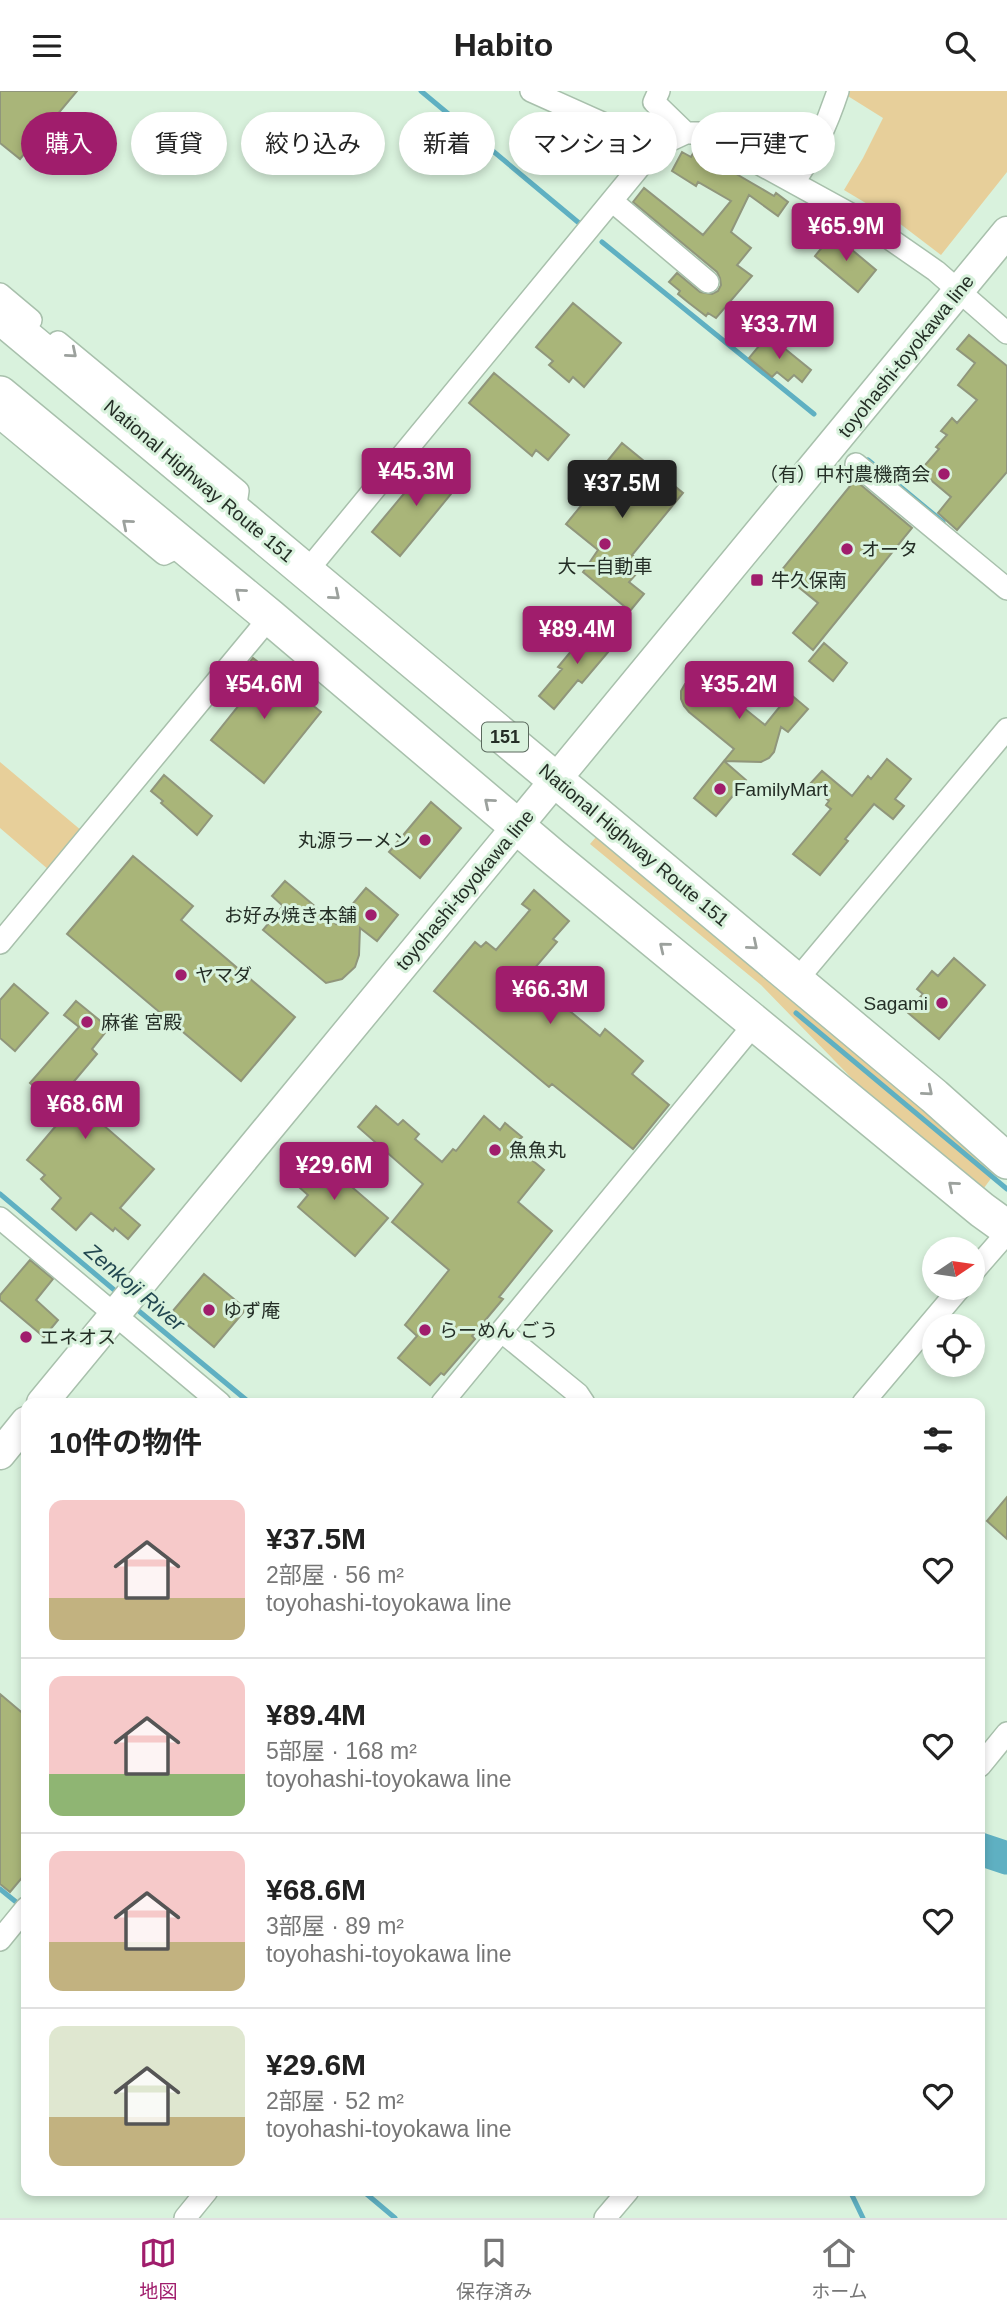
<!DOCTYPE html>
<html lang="ja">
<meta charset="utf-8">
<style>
:root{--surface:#fff;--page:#f2f2f2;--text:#222;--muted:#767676;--line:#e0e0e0;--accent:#a01d6c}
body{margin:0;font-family:Helvetica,"Noto Sans JP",sans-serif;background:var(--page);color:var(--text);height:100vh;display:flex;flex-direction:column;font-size:26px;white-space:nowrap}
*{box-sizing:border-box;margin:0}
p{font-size:23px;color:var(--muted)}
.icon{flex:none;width:38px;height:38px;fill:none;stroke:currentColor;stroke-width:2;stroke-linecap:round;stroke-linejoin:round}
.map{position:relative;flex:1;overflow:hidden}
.side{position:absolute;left:21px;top:1307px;width:964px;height:798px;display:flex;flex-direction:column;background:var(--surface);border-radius:14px;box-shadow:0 4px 10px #0003}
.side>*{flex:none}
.banner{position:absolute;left:21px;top:21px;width:966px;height:63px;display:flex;gap:14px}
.needle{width:46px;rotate:77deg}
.buttons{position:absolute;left:922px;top:1146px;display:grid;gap:14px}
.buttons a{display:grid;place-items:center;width:63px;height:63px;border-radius:50%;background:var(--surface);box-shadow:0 4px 10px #0003;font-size:35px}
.price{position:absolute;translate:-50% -60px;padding:0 16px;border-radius:7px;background:var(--accent);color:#fff;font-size:23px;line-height:46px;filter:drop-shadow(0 2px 4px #0008)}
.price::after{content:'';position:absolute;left:50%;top:42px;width:21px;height:16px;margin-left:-10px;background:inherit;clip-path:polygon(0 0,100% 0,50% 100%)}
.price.on{background:#222;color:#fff}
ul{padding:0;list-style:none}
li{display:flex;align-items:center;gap:21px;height:175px;padding:0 28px}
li+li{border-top:2px solid var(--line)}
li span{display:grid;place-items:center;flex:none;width:196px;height:140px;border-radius:14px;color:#555}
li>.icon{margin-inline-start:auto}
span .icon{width:84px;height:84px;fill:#fffc;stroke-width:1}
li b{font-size:30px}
h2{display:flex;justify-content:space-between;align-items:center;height:84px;padding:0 28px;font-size:30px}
.pill{padding:0 24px;border-radius:32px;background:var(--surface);box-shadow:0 4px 10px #0003;font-size:24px;line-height:63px}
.pill.on{background:var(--accent);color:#fff}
header{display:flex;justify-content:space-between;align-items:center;height:91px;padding:0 28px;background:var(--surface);font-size:32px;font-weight:700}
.tab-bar{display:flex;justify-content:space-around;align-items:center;height:98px;border-top:2px solid var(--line);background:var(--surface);font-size:19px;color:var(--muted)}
.tab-bar a{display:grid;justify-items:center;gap:4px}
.tab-bar .on{color:var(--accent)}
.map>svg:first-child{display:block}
.green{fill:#e7cf9a}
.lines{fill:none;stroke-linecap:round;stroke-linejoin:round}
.stream{stroke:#5fb0c2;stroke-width:5}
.river{stroke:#5fb0c2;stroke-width:33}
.building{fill:#a9b579;stroke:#90967b;stroke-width:2}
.minor-casing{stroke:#a8c0ac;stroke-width:24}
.secondary-casing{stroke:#a8c0ac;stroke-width:33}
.trunk-casing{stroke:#a8c0ac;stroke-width:38}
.minor{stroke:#fff;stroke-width:21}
.secondary{stroke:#fff;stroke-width:30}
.trunk{stroke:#fff;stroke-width:35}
.oneway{stroke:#9ca19d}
.poi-dot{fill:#a01d6c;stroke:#d9f2dd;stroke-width:2.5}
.labels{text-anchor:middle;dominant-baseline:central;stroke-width:6;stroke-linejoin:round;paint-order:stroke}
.shield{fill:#d9f2dd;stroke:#5a695d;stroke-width:2}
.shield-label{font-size:18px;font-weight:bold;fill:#242e26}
.street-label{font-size:19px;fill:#242e26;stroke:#d9f2dd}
.poi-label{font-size:19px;fill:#242e26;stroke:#d9f2dd;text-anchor:start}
.water-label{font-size:21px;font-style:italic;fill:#224750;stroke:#d9f2dd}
</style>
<header><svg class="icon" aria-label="menu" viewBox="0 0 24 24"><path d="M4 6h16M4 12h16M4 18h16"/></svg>Habito<svg class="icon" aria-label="search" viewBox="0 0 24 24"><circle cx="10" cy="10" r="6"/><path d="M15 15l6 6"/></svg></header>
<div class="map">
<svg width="1007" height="2127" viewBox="0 0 1007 2127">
<rect width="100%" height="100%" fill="#d9f2dd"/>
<!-- green -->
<path class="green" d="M 844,0 L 1007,0 L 1007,81 L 941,164 L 899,132 L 844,99 L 863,67 L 883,27 L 843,2 Z
M 0,671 L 82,740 L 49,779 L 0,737 Z
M 602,739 L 831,926 L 995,1082 L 984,1097 L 869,1005 L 761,894 L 590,753 Z"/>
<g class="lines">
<!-- stream -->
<path class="stream" d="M 421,0 L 579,132
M 602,151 L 814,323
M 868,369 L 943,431
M 796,922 L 1007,1098
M 0,1103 L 119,1203
M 134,1216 L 250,1312
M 0,1798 L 21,1815
M 363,2100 L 395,2127
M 850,2100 L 863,2127"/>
<!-- river -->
<path class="river" d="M 980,1758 L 1007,1767"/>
</g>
<!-- building -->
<path class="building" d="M 0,0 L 77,0 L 20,68 L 0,52 Z
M 695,59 L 774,105 L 776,102 L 788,111 L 778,125 L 749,104 L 731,141 L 751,157 L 737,174 L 752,185 L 716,227 L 708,222 L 706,225 L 689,212 L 678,203 L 680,200 L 669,191 L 677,182 L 700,201 L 712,203 L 718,200 L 721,194 L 720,187 L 717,181 L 633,111 L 644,97 L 703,144 L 731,110 L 698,91 L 696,95 L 672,80 L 682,61 L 691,66 Z
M 833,143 L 876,179 L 858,201 L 815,165 Z
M 573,212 L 621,252 L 584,296 L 573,286 L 569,291 L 549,274 L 553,270 L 536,256 Z
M 768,244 L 811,279 L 802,291 L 794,284 L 788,290 L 777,281 L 772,286 L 749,267 Z
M 969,244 L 1007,275 L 1007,381 L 957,439 L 938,422 L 951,406 L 920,380 L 939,358 L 936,356 L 947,344 L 941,340 L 952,327 L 957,332 L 977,309 L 958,294 L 975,272 L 957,258 Z
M 494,282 L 569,344 L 548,369 L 536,359 L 532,365 L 469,312 Z
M 622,352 L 683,402 L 632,464 L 644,474 L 629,491 L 644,503 L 630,520 L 583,481 L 598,459 L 566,433 L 585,410 L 579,405 Z
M 432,369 L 460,392 L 400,465 L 372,441 Z
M 855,389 L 912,437 L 813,559 L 793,542 L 818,512 L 780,481 Z
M 592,535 L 614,554 L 582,592 L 578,589 L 554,618 L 539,605 L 562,578 L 558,576 Z
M 824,552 L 847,572 L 833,590 L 809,570 Z
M 253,567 L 321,621 L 264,692 L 211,649 L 240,613 L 226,601 Z
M 699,586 L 713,592 L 765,634 L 790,603 L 808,618 L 788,641 L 781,636 L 774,661 L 769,667 L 761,671 L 724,670 L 734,658 L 689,621 L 684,615 L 681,608 L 681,600 L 685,593 Z
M 887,668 L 911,688 L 895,708 L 904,715 L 893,728 L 874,713 L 845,748 L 848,750 L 820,784 L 793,763 L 831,718 L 826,714 L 829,710 L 810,693 L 822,680 L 852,705 L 868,685 L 871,688 Z
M 724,670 L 746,689 L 716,725 L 694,707 Z
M 164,684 L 212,725 L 197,744 L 161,712 L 163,710 L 151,700 Z
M 431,711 L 461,737 L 420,787 L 389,761 Z
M 133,765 L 193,815 L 181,829 L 295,926 L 241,990 L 67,843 Z
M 285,790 L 336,833 L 366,797 L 398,824 L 377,850 L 360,837 L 359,864 L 355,876 L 342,888 L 326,892 L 263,839 L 283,815 L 272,805 Z
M 534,799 L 569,830 L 553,848 L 557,851 L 533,879 L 542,886 L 537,893 L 600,945 L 605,938 L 643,970 L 632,983 L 669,1014 L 633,1058 L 552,993 L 549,996 L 434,900 L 475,851 L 481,856 L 486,851 L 496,859 L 530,819 L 522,813 Z
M 954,867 L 985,894 L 939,948 L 907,921 L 923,903 L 917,898 L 932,880 L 938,885 Z
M 14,893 L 48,922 L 15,960 L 0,947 L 0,909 Z
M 76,910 L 109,937 L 92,958 L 97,963 L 65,1001 L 154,1078 L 120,1117 L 140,1134 L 128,1148 L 115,1137 L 113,1140 L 91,1122 L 76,1139 L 52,1118 L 61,1107 L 41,1088 L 45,1084 L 27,1069 L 66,1023 L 30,992 L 79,936 L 64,924 Z
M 376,1015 L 398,1034 L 403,1029 L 419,1043 L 415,1048 L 442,1071 L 453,1058 L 456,1060 L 484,1025 L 500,1039 L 505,1032 L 522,1046 L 517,1051 L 530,1062 L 527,1065 L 544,1079 L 518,1111 L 552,1140 L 499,1206 L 503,1208 L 472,1245 L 475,1248 L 444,1284 L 441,1282 L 430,1294 L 398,1267 L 417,1245 L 405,1234 L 449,1179 L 392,1131 L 423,1093 L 358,1036 Z
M 303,1054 L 388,1127 L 355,1165 L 298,1116 L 308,1104 L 281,1080 Z
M 30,1169 L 53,1188 L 36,1209 L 58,1229 L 44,1246 L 0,1209 L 0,1204 Z
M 204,1183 L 246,1218 L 214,1256 L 172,1221 Z
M 1007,1406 L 1007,1448 L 987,1430 Z
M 0,1603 L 26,1625 L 26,1782 L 10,1801 L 0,1793 Z"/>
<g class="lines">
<!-- minor casing -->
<g class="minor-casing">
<path id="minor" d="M 531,0 L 656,56 L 686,42 L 703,42 L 867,132 L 936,180 L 1007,242
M 659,0 L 654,11 L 686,42
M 794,91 C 814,62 827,34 838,0
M 612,110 L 708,191
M 0,203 L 31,229
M 58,251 L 238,400 L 235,420
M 0,327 L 164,463 L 182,454
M 856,373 L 1007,498
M 307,480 L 656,56
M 0,852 L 270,526
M 796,890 L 1007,638
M 0,1127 L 220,1312
M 973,1181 L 1007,1142
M 501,1240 L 578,1303 L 584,1312
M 442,1312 L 756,931
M 863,1312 L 960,1197
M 980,1675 L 1007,1642
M 0,1849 L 26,1817
M 185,2127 L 207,2100
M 605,2127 L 628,2100"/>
</g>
<!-- secondary casing -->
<g class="secondary-casing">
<path id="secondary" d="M 42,1312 L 1007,141
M 0,1363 L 26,1331"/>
</g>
<!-- trunk casing -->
<g class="trunk-casing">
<path id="trunk" d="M 0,225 L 934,1005 L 1007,1070
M 0,303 L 270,526 L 552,765 L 982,1119 L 1007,1137"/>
</g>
<!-- minor -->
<use href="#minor" class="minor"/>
<!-- secondary -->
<use href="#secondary" class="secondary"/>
<!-- trunk -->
<use href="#trunk" class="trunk"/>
</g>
<!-- one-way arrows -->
<defs><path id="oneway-chevron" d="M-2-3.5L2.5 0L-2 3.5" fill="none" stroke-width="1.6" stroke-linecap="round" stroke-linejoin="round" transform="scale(1.75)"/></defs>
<g class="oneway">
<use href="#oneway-chevron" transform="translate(72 262) rotate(40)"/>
<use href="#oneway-chevron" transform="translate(127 433) rotate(-140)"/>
<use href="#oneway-chevron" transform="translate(240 502) rotate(-140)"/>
<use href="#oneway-chevron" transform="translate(335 504) rotate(40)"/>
<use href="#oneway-chevron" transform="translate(489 712) rotate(-140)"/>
<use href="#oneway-chevron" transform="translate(753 854) rotate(40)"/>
<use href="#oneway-chevron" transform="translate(664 856) rotate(-141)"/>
<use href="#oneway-chevron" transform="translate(928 1000) rotate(40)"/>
<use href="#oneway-chevron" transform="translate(953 1095) rotate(-140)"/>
</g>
<!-- markers -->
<g class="poi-dot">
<circle cx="944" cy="383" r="7"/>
<circle cx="605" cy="453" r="7"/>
<circle cx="847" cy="458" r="7"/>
<rect x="750" y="482" width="14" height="14" rx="3.5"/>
<circle cx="720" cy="698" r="7"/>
<circle cx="425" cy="749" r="7"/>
<circle cx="371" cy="824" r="7"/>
<circle cx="181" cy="884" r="7"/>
<circle cx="942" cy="912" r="7"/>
<circle cx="87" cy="931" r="7"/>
<circle cx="495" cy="1059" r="7"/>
<circle cx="209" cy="1219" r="7"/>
<circle cx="425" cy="1239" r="7"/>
<circle cx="26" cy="1246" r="7"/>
</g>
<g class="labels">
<!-- shield labels -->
<rect class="shield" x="482" y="631.5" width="46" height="29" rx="5"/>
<g class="shield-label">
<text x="505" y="646">151</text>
</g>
<!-- street labels -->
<g class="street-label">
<text transform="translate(906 265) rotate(-51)">toyohashi-toyokawa line</text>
<text transform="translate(199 390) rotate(40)">National Highway Route 151</text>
<text transform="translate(634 754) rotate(40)">National Highway Route 151</text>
<text transform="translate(465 799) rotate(-50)">toyohashi-toyokawa line</text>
</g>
<!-- poi labels -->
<g class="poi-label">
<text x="930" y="383" text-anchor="end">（有）中村農機商会</text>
<text x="861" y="458">オータ</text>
<text x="605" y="475" text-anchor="middle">大一自動車</text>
<text x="771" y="489">牛久保南</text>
<text x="734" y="698">FamilyMart</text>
<text x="411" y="749" text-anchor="end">丸源ラーメン</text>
<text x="357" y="824" text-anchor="end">お好み焼き本舗</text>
<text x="195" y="884">ヤマダ</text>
<text x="928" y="912" text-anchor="end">Sagami</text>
<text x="101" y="931">麻雀 宮殿</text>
<text x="509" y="1059">魚魚丸</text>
<text x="223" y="1219">ゆず庵</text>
<text x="439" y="1239">らーめん ごう</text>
<text x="40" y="1246">エネオス</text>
</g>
<!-- water labels -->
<g class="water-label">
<text transform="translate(135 1196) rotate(40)">Zenkoji River</text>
</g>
</g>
</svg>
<div class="buttons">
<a><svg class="needle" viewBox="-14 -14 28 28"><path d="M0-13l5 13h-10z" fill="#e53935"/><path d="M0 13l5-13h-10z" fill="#767676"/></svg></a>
<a><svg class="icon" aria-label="locate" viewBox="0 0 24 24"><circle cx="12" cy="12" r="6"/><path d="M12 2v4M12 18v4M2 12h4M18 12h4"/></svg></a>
</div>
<b class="price" style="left:846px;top:172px">¥65.9M</b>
<b class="price" style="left:779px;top:270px">¥33.7M</b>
<b class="price" style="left:416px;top:417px">¥45.3M</b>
<b class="price on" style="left:622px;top:429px">¥37.5M</b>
<b class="price" style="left:577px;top:575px">¥89.4M</b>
<b class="price" style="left:264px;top:630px">¥54.6M</b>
<b class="price" style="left:739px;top:630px">¥35.2M</b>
<b class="price" style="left:550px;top:935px">¥66.3M</b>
<b class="price" style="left:85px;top:1050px">¥68.6M</b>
<b class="price" style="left:334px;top:1111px">¥29.6M</b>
<div class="banner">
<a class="pill on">購入</a>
<a class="pill">賃貸</a>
<a class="pill">絞り込み</a>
<a class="pill">新着</a>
<a class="pill">マンション</a>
<a class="pill">一戸建て</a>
</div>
<section class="side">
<h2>10件の物件<svg class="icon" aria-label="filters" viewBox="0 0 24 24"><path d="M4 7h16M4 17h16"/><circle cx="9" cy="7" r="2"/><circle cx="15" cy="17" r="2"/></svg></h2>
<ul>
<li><span style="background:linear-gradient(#f6c9c9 70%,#c2b280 0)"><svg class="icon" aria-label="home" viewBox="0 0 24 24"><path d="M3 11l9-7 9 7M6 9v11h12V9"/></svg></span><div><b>¥37.5M</b><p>2部屋 · 56 m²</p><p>toyohashi-toyokawa line</p></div><svg class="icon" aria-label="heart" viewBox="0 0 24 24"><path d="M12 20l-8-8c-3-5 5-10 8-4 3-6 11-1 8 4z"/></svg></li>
<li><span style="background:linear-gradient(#f6c9c9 70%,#8fb573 0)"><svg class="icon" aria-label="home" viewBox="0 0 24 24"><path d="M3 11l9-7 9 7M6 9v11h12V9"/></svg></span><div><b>¥89.4M</b><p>5部屋 · 168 m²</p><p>toyohashi-toyokawa line</p></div><svg class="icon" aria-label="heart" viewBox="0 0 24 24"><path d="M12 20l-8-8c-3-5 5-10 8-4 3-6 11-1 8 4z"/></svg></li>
<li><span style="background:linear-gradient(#f6c9c9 65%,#c2b280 0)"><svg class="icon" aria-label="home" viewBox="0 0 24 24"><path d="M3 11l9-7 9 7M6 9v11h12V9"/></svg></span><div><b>¥68.6M</b><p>3部屋 · 89 m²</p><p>toyohashi-toyokawa line</p></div><svg class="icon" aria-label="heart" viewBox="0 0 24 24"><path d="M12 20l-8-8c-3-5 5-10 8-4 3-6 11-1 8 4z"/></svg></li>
<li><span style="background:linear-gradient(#dfe7d0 65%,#c2b280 0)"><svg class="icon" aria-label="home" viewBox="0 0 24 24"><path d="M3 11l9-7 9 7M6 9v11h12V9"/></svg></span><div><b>¥29.6M</b><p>2部屋 · 52 m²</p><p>toyohashi-toyokawa line</p></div><svg class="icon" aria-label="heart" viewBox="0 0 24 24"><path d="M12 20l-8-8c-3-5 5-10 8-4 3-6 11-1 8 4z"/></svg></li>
</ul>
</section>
</div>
<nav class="tab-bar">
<a class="on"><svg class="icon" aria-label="map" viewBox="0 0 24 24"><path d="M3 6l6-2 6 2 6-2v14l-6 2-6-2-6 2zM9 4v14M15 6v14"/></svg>地図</a>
<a><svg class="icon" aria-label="saved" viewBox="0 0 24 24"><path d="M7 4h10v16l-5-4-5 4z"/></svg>保存済み</a>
<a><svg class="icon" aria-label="home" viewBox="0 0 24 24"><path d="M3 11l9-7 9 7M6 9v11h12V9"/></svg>ホーム</a>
</nav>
